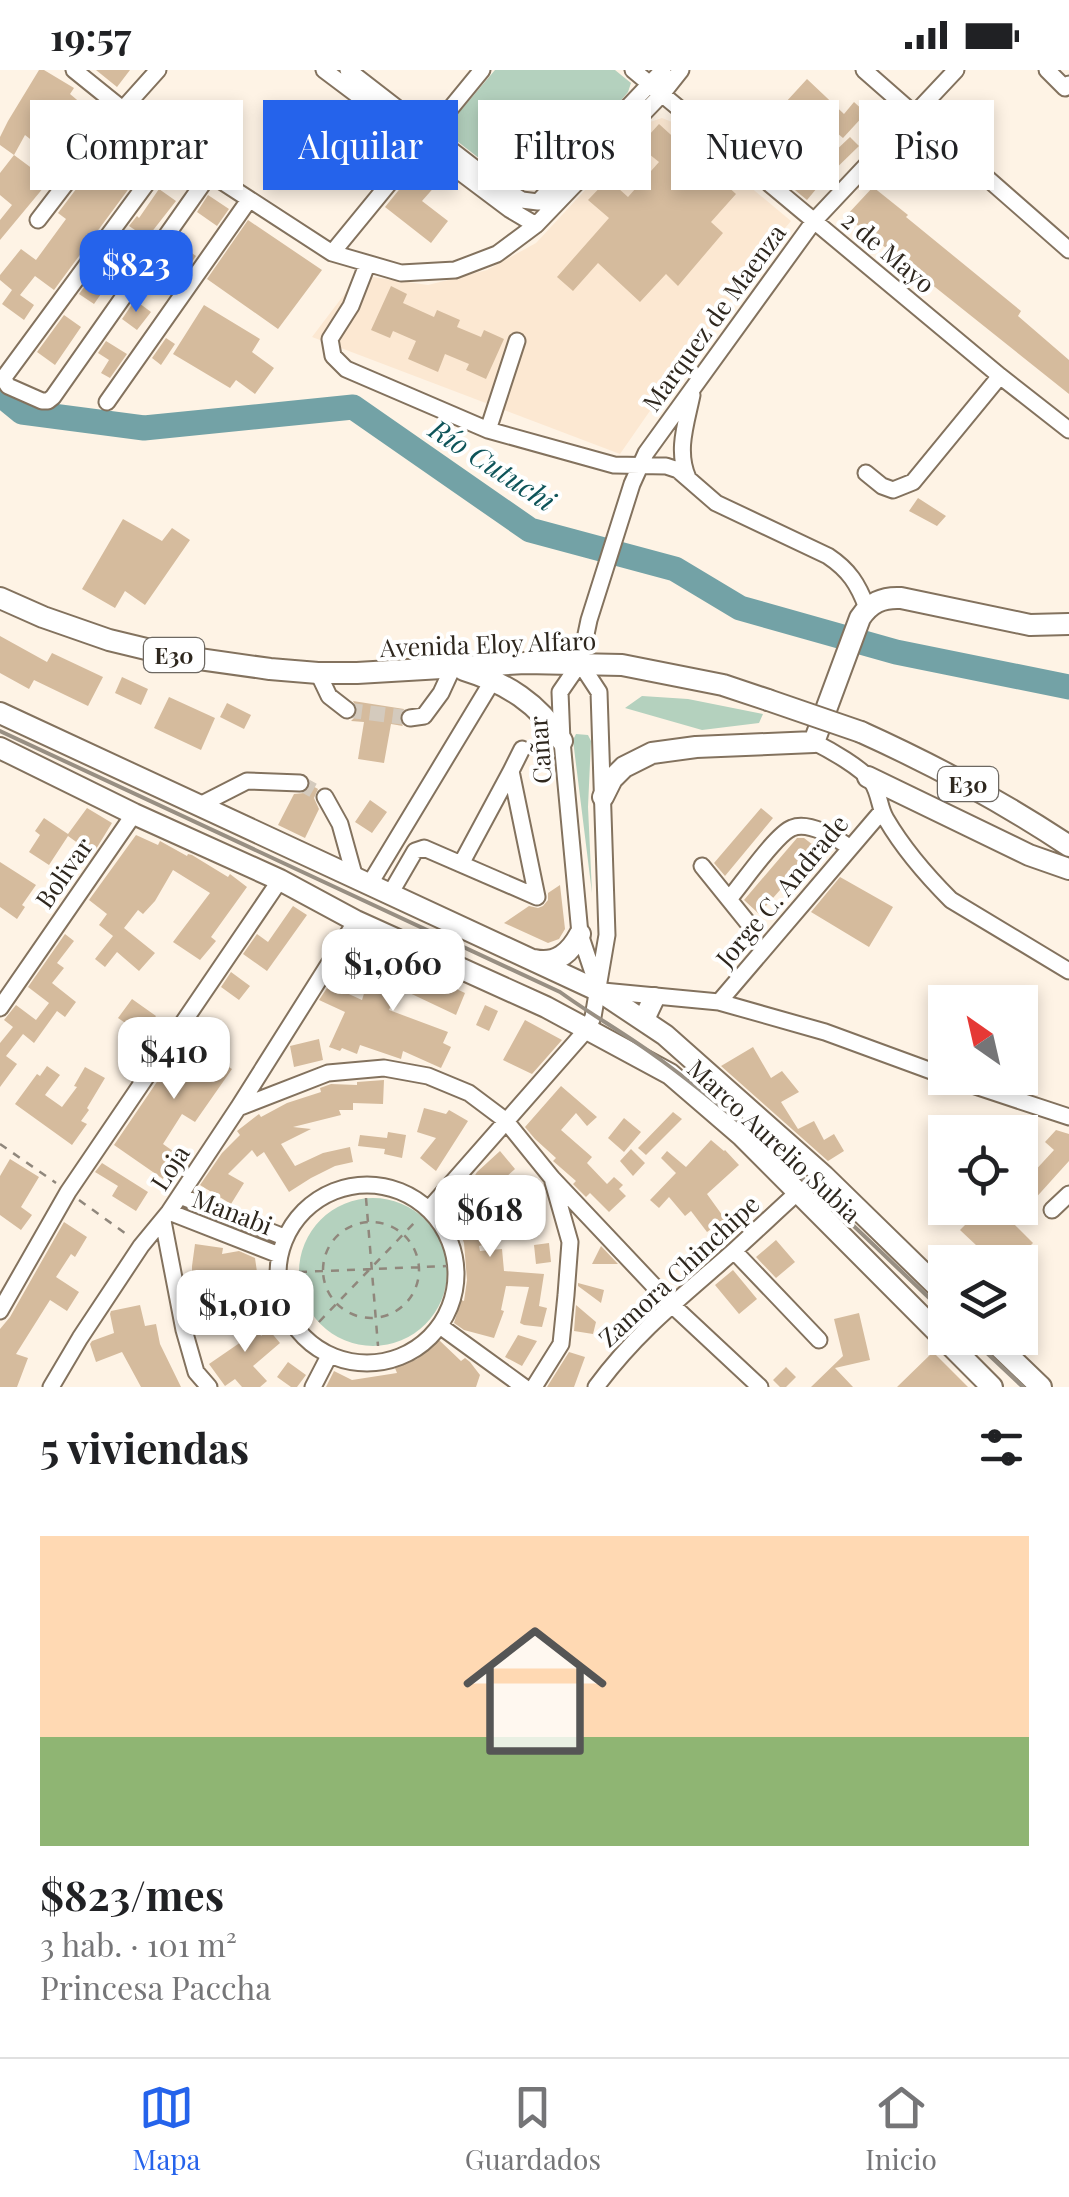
<!DOCTYPE html>
<html lang="es">
<meta charset="utf-8">
<style>
:root{--surface:#fff;--page:#f2f2f2;--text:#202124;--muted:#757577;--line:#e0e0e0;--accent:#2563eb}
body{margin:0;font-family:"Playfair Display",serif;background:var(--page);color:var(--text);height:100vh;display:flex;flex-direction:column;font-size:38px;white-space:nowrap}
*{box-sizing:border-box;margin:0}
p{font-size:32px;color:var(--muted)}
.icon{flex:none;width:55px;height:55px;fill:none;stroke:currentColor;stroke-width:2;stroke-linecap:round;stroke-linejoin:round}
.map{position:relative;height:1317px;overflow:hidden}
.panel{display:flex;flex-direction:column;background:var(--surface);flex:1}
.panel>*{flex:none}
.top-card{position:absolute;left:30px;top:30px;width:1010px;height:90px;display:flex;gap:20px}
.needle{width:65px;rotate:326deg}
.buttons{position:absolute;left:928px;top:915px;display:grid;gap:20px}
.buttons a{display:grid;place-items:center;width:110px;height:110px;border-radius:0px;background:var(--surface);box-shadow:0 5px 15px #0003;font-size:50px}
.price{position:absolute;translate:-50% -85px;padding:0 22px;border-radius:20px;background:#fff;color:#222;font-size:32px;line-height:65px;filter:drop-shadow(0 2px 5px #0008)}
.price::after{content:'';position:absolute;left:50%;top:60px;width:30px;height:22px;margin-left:-15px;background:inherit;clip-path:polygon(0 0,100% 0,50% 100%)}
.price.current{background:var(--accent);color:#fff}
ul{padding:0;list-style:none}
li{display:grid;align-content:center;gap:20px;height:530px;padding:0 40px}
li+li{border-top:2px solid var(--line)}
li span{display:grid;place-items:center;height:310px;border-radius:0px;color:#555}
li>.icon{margin-inline-start:auto}
span .icon{width:180px;height:180px;fill:#fffc;stroke-width:1}
li b{font-size:42px}
h2{display:flex;justify-content:space-between;align-items:center;height:120px;padding:0 40px;font-size:42px}
.chip{padding:0 35px;border-radius:0px;background:var(--surface);box-shadow:0 5px 15px #0003;font-size:35px;line-height:90px}
.chip.current{background:var(--accent);color:#fff}
.status{display:flex;justify-content:space-between;align-items:center;height:70px;padding:0 50px;background:var(--surface);direction:ltr}
.status svg{height:28px;fill:currentColor}
.dock{display:flex;justify-content:space-around;align-items:center;height:140px;border-top:2px solid var(--line);background:var(--surface);font-size:28px;color:var(--muted)}
.dock a{display:grid;justify-items:center;gap:5px}
.dock .current{color:var(--accent)}
.map>svg:first-child{display:block}
.built{fill:#fce8d2}
.green{fill:#b4d1be}
.lines{fill:none;stroke-linecap:round;stroke-linejoin:round}
.river{stroke:#73a2a6;stroke-width:25}
.building{fill:#d5bb9d}
.minor-tunnel{stroke:#d4cabd;stroke-width:15;stroke-dasharray:15 8;stroke-linecap:butt}
.minor-casing{stroke:#83725e;stroke-width:19}
.major-casing{stroke:#83725e;stroke-width:24}
.path{stroke:#90877c;stroke-width:2.5;stroke-dasharray:8 8;stroke-linecap:butt}
.minor{stroke:#fff;stroke-width:15}
.major{stroke:#fff;stroke-width:20}
.rail{stroke:#988f83;stroke-width:4}
.major-bridge-casing{stroke:#83725e;stroke-width:24;stroke-linecap:butt}
.major-bridge{stroke:#fff;stroke-width:20}
.labels{text-anchor:middle;dominant-baseline:central;stroke-width:8;stroke-linejoin:round;paint-order:stroke}
.shield{fill:#fff;stroke:#6d6862;stroke-width:2.5}
.shield-label{font-size:22px;font-weight:bold;fill:#2e271e}
.street-label{font-size:25px;fill:#2e271e;stroke:#fff}
.water-label{font-size:28px;font-style:italic;fill:#0e5459;stroke:#fff}
</style>
<div class="status"><b>19:57</b><svg viewBox="0 0 49 12"><path d="M0 12V9h3v3zM5 12V6h3v6zM10 12V3h3v9zM15 12V0h3v12zM26 1h20v11H26zM47 4h2v5h-2z"/></svg></div>
<div class="map">
<svg width="1069" height="1317" viewBox="0 0 1069 1317">
<rect width="100%" height="100%" fill="#fef3e5"/>
<!-- built -->
<path class="built" d="M 662,48 L 672,52 L 791,151 L 774,171 L 670,312 L 620,384 L 312,267 L 359,205 L 428,215 L 487,200 L 536,173 L 639,62 L 650,52 Z"/>
<!-- green -->
<path class="green" d="M 495,0 L 615,0 L 631,13 L 628,22 L 549,116 L 520,120 L 457,71 L 451,52 Z
M 642,626 L 688,629 L 763,644 L 759,653 L 702,660 L 625,638 Z
M 576,664 L 588,665 L 591,671 L 588,737 L 592,823 L 573,670 Z
M299 1202a74 74 0 1 1 148 0a74 74 0 1 1-148 0Z"/>
<g class="lines">
<!-- river -->
<path class="river" d="M 0,324 L 22,342 L 144,358 L 353,337 L 530,460 L 675,499 L 740,538 L 896,582 L 1069,617"/>
</g>
<!-- building -->
<path class="building" d="M 39,0 L 44,0 L 74,18 L 70,24 L 89,40 L 69,67 L 79,75 L 63,95 L 25,65 L 14,85 L 0,75 L 0,67 L 8,51 Z
M 96,0 L 130,0 L 117,17 Z
M 807,9 L 844,44 L 854,32 L 866,43 L 843,68 L 825,53 L 822,57 L 799,36 L 768,71 L 810,105 L 850,67 L 859,76 L 822,112 L 807,130 L 743,77 L 783,31 L 785,33 Z
M 659,54 L 736,124 L 711,152 L 723,163 L 678,216 L 666,204 L 640,232 L 598,193 L 573,221 L 557,207 L 609,148 L 588,130 L 608,109 L 628,127 L 659,92 L 639,76 Z
M 14,85 L 49,111 L 0,170 L 0,150 L 12,135 L 0,125 L 0,103 Z
M 424,89 L 445,105 L 422,131 L 448,151 L 431,173 L 385,137 Z
M 101,92 L 130,117 L 54,220 L 35,206 L 20,225 L 34,235 L 24,250 L 2,234 L 12,220 L 0,210 L 0,205 L 21,179 L 36,190 L 66,149 L 58,143 L 86,106 L 89,109 Z
M 873,117 L 908,145 L 906,147 L 1021,241 L 1018,246 L 1069,290 L 1069,324 L 846,146 Z
M 159,119 L 176,131 L 147,168 L 129,156 L 137,146 L 139,148 Z
M 208,125 L 229,139 L 217,156 L 197,142 Z
M 248,150 L 322,200 L 278,259 L 207,209 Z
M 176,172 L 196,186 L 182,206 L 173,200 L 162,215 L 159,212 L 154,219 L 146,214 Z
M 122,184 L 131,190 L 131,194 L 124,204 L 120,204 L 113,199 Z
M 94,204 L 108,214 L 94,234 L 79,224 Z
M 391,216 L 407,224 L 403,233 L 434,247 L 437,240 L 460,250 L 457,257 L 481,267 L 484,260 L 504,269 L 486,309 L 466,300 L 469,294 L 445,284 L 438,302 L 408,289 L 416,271 L 393,261 L 390,268 L 371,260 Z
M 135,230 L 151,242 L 137,260 L 122,249 Z
M 204,235 L 260,269 L 252,282 L 274,298 L 255,324 L 236,310 L 230,318 L 173,284 Z
M 64,245 L 81,257 L 55,295 L 37,282 Z
M 166,268 L 175,274 L 161,295 L 152,288 Z
M 106,271 L 127,284 L 110,308 L 101,303 L 109,290 L 98,283 Z
M 918,428 L 946,446 L 937,456 L 909,441 Z
M 123,449 L 162,471 L 172,458 L 190,470 L 145,535 L 125,521 L 115,538 L 82,519 Z
M 0,566 L 47,592 L 52,583 L 103,607 L 88,636 L 34,610 L 29,619 L 0,603 Z
M 122,607 L 148,619 L 141,635 L 115,623 Z
M 169,627 L 215,648 L 201,680 L 154,658 Z
M 353,631 L 404,639 L 399,649 L 403,656 L 391,654 L 384,693 L 358,689 L 364,652 L 351,651 L 356,646 L 358,641 Z
M 227,633 L 251,645 L 244,659 L 220,647 Z
M 311,715 L 318,719 L 314,728 L 319,739 L 305,768 L 278,755 L 294,724 L 304,723 Z
M 370,730 L 387,742 L 372,763 L 355,752 Z
M 87,738 L 112,753 L 93,784 L 68,766 L 49,795 L 29,782 L 40,765 L 35,761 L 44,748 L 68,764 Z
M 761,738 L 773,748 L 725,806 L 714,793 Z
M 136,765 L 158,775 L 160,771 L 187,786 L 188,784 L 192,785 L 228,807 L 230,804 L 247,817 L 211,867 L 216,871 L 200,890 L 173,872 L 210,823 L 173,800 L 155,831 L 143,844 L 138,840 L 124,858 L 155,883 L 139,901 L 117,882 L 105,897 L 95,889 L 113,866 L 99,855 L 107,844 L 89,830 Z
M 797,768 L 804,768 L 817,778 L 759,844 L 744,830 Z
M 0,792 L 36,815 L 22,835 L 25,837 L 17,849 L 0,837 Z
M 840,807 L 893,837 L 869,877 L 811,842 Z
M 560,815 L 565,859 L 559,869 L 548,873 L 504,853 L 529,836 L 538,838 L 543,836 L 548,830 L 548,823 Z
M 293,836 L 307,845 L 267,901 L 243,884 L 257,864 L 268,872 Z
M 65,864 L 74,871 L 57,893 L 64,898 L 52,913 L 76,932 L 65,947 L 57,941 L 34,973 L 23,964 L 6,986 L 17,994 L 0,1017 L 0,973 L 13,957 L 4,950 L 16,935 L 36,950 L 49,933 L 28,917 Z
M 377,882 L 465,923 L 456,945 L 399,918 L 389,940 L 448,962 L 443,973 L 451,977 L 441,998 L 403,981 L 401,989 L 360,975 L 357,984 L 342,978 L 340,981 L 329,977 L 345,942 L 319,930 L 329,915 L 362,930 Z
M 231,902 L 250,916 L 239,930 L 221,917 Z
M 132,929 L 156,946 L 143,965 L 118,948 Z
M 485,935 L 498,941 L 489,961 L 476,955 Z
M 199,950 L 215,960 L 202,981 L 232,999 L 195,1052 L 182,1044 L 163,1074 L 180,1086 L 163,1109 L 114,1075 Z
M 525,950 L 562,970 L 532,1004 L 503,990 Z
M 319,969 L 323,990 L 294,997 L 290,976 Z
M 753,977 L 771,1008 L 782,1001 L 799,1022 L 781,1032 L 798,1059 L 814,1051 L 824,1070 L 834,1064 L 844,1081 L 828,1091 L 721,996 Z
M 47,996 L 60,1005 L 45,1025 L 62,1037 L 77,1017 L 74,1016 L 85,997 L 105,1008 L 87,1038 L 89,1040 L 81,1051 L 87,1054 L 72,1075 L 15,1034 L 37,1004 L 40,1006 Z
M 384,1010 L 383,1034 L 353,1033 L 353,1040 L 339,1040 L 341,1045 L 293,1057 L 311,1059 L 281,1074 L 295,1096 L 323,1083 L 350,1077 L 353,1092 L 335,1096 L 311,1108 L 289,1122 L 264,1082 L 257,1087 L 252,1080 L 228,1104 L 244,1113 L 231,1134 L 200,1115 L 222,1083 L 240,1065 L 237,1061 L 259,1044 L 261,1047 L 287,1033 L 321,1022 L 320,1018 L 331,1014 L 357,1015 L 357,1012 Z
M 561,1016 L 597,1047 L 587,1056 L 576,1043 L 561,1060 L 592,1087 L 587,1093 L 607,1114 L 614,1107 L 623,1115 L 619,1119 L 626,1126 L 609,1142 L 590,1123 L 586,1127 L 573,1114 L 576,1111 L 553,1091 L 556,1088 L 535,1069 L 525,1057 Z
M 424,1038 L 446,1044 L 449,1040 L 468,1051 L 436,1101 L 420,1088 L 436,1068 L 417,1062 Z
M 673,1042 L 682,1049 L 646,1085 L 638,1078 Z
M 624,1048 L 641,1062 L 624,1082 L 608,1068 Z
M 1056,1060 L 1069,1064 L 1069,1091 L 1013,1153 L 1033,1173 L 1014,1192 L 994,1192 L 960,1160 L 982,1138 L 1020,1138 L 1020,1117 L 1054,1080 L 1045,1072 Z
M 388,1062 L 406,1065 L 402,1088 L 384,1084 L 385,1079 L 358,1076 L 360,1065 L 387,1068 Z
M 711,1070 L 724,1081 L 725,1080 L 739,1095 L 707,1124 L 725,1149 L 707,1162 L 691,1141 L 685,1146 L 669,1127 L 659,1138 L 650,1130 L 676,1103 L 661,1088 L 667,1081 L 686,1097 Z
M 631,1079 L 645,1093 L 633,1106 L 620,1091 Z
M 500,1081 L 515,1099 L 484,1127 L 487,1130 L 486,1131 L 502,1169 L 479,1176 L 480,1181 L 502,1179 L 504,1201 L 544,1204 L 539,1236 L 547,1238 L 542,1257 L 524,1255 L 520,1253 L 529,1217 L 506,1216 L 501,1240 L 504,1241 L 494,1268 L 464,1260 L 454,1253 L 461,1230 L 464,1231 L 467,1210 L 464,1173 L 458,1158 L 465,1155 L 453,1141 L 477,1102 Z
M 10,1089 L 39,1107 L 21,1137 L 32,1145 L 21,1160 L 0,1145 L 0,1106 Z
M 102,1093 L 148,1122 L 136,1141 L 112,1126 L 118,1116 L 95,1102 Z
M 536,1138 L 542,1155 L 530,1159 L 524,1142 Z
M 64,1152 L 87,1167 L 75,1187 L 71,1184 L 56,1207 L 79,1222 L 67,1241 L 50,1230 L 16,1284 L 28,1288 L 17,1317 L 0,1317 L 0,1259 L 10,1247 Z
M 776,1170 L 795,1192 L 776,1208 L 756,1187 Z
M 549,1173 L 551,1192 L 536,1194 L 534,1175 Z
M 195,1174 L 223,1178 L 222,1184 L 239,1181 L 255,1188 L 258,1209 L 231,1213 L 234,1221 L 192,1220 L 192,1196 Z
M 601,1176 L 618,1194 L 592,1194 Z
M 733,1200 L 757,1229 L 739,1244 L 715,1215 Z
M 578,1213 L 604,1220 L 601,1233 L 578,1216 Z
M 140,1235 L 145,1256 L 156,1254 L 160,1274 L 181,1317 L 141,1317 L 122,1282 L 96,1292 L 90,1274 L 92,1271 L 114,1263 L 110,1244 L 111,1241 Z
M 576,1235 L 596,1252 L 593,1264 L 574,1261 Z
M 859,1243 L 870,1290 L 835,1298 L 853,1317 L 811,1317 L 843,1286 L 834,1249 Z
M 254,1245 L 261,1266 L 269,1260 L 280,1273 L 253,1296 L 267,1311 L 260,1317 L 242,1317 L 235,1309 L 225,1316 L 209,1294 L 241,1272 L 234,1252 Z
M 518,1265 L 537,1271 L 522,1296 L 505,1287 Z
M 439,1270 L 461,1291 L 465,1288 L 470,1292 L 480,1305 L 476,1317 L 326,1317 L 334,1301 L 352,1310 L 397,1303 L 395,1298 L 417,1289 Z
M 569,1282 L 585,1287 L 574,1317 L 547,1317 Z
M 933,1282 L 968,1317 L 897,1317 Z
M 288,1292 L 306,1305 L 297,1317 L 291,1317 L 277,1307 Z
M 786,1297 L 796,1307 L 786,1317 L 780,1317 L 773,1310 Z"/>
<g class="lines">
<!-- minor-tunnel -->
<path class="minor-tunnel" d="M 347,640 L 410,648
M 300,713 L 325,727"/>
<!-- minor casing -->
<g class="minor-casing">
<path id="minor" d="M 74,0 L 172,79 L 332,183 L 401,203 L 455,200 L 497,184 L 536,155 L 662,24 L 681,0
M 324,0 L 509,139 L 536,155
M 348,0 L 494,113 L 522,130 L 538,132 L 663,0
M 633,0 L 1000,306 L 1069,360
M 864,0 L 1069,180
M 1047,0 L 1065,18 L 1069,14
M 172,79 L 5,306 L 5,311 L 8,316 L 42,331 L 48,331 L 53,327 L 209,105
M 38,150 L 123,39 L 158,0
M 332,183 L 482,0
M 367,195 L 351,236 L 330,269 L 333,286 L 346,299 L 488,360 L 614,395 L 666,396 L 678,400 L 716,433 L 828,486 C 849,500 858,514 867,538
M 107,332 L 249,130
M 488,360 L 517,271
M 866,403 L 882,416 L 893,420 L 913,412 L 1000,306
M 688,408 C 676,381 686,354 692,325
M 318,603 L 329,626 L 347,640
M 410,648 L 424,646 L 441,623 L 453,597
M 814,672 C 830,680 862,698 872,712 C 880,724 879,738 886,749 C 903,778 927,806 951,830 L 1069,901
M 511,701 L 522,679
M 325,727 L 340,754 L 355,808
M 198,736 L 247,711 L 300,713
M 702,796 L 748,853
M 369,815 L 493,610
M 390,824 L 415,781 L 424,778 L 537,827 L 511,701 L 461,794
M 729,829 C 742,814 776,764 792,758 C 809,751 837,768 850,778
M 599,921 L 580,864 L 562,671 L 560,622 L 580,593 L 589,550 L 632,414 L 646,383 L 814,151 L 956,0
M 603,921 L 719,932 L 825,962 L 945,1006
M 719,932 L 882,741
M 0,938 L 134,744
M 951,1008 L 1069,1047
M 238,1038 L 328,1003 L 384,998 L 428,1006 L 469,1023 L 505,1050 L 552,1108 L 671,1234 L 760,1317
M278 1204a89 89 0 1 1 178 0a89 89 0 1 1-178 0Z
M 180,1126 L 284,1167
M 429,1139 L 588,958 L 593,947 L 607,865 L 599,622 L 580,593
M 1052,1140 L 1069,1124
M 169,1142 L 279,1185
M 163,1151 L 184,1260 L 196,1302 L 209,1317
M 734,1181 L 819,1270
M 0,1241 L 68,1122 L 280,810
M 440,1256 L 524,1317
M 51,1317 L 80,1268 L 141,1176 L 169,1142 L 238,1038 L 356,851
M 313,1317 L 329,1286
M 534,1317 L 561,1274 L 566,1225 L 570,1172 L 553,1112
M 596,1317 C 638,1260 683,1226 735,1180 C 756,1161 777,1141 798,1122"/>
</g>
<!-- major casing -->
<g class="major-casing">
<path id="major" d="M 0,528 L 43,547 L 109,570 L 171,585 L 270,599 L 318,603 L 357,603 L 525,593 L 622,595 L 723,615 L 768,630
M 464,600 C 506,613 539,633 562,671
M 0,643 L 599,921 L 665,965 L 824,1106 L 945,1224
M 861,662 C 934,695 1003,732 1069,776
M 0,678 L 134,744 L 280,810 L 356,851 L 546,937 L 670,1004 L 742,1066 L 992,1317
M 868,707 L 1029,785 L 1069,799
M 603,727 L 612,709 L 624,697 L 652,683 L 696,677 L 814,672 L 860,548 C 870,533 882,527 901,528 L 1030,555 L 1069,554
M 534,890 C 556,895 570,883 580,864
M 647,953 L 646,945 L 654,928
M 990,1268 L 1041,1317"/>
</g>
<!-- path -->
<path class="path" d="M 0,1074 L 56,1113
M 366,1128 L 378,1276
M 79,1130 L 129,1166
M323 1200a48 48 0 1 1 96 0a48 48 0 1 1-96 0Z
M 299,1202 L 447,1196
M 319,1252 L 418,1149"/>
<!-- minor -->
<use href="#minor" class="minor"/>
<!-- major -->
<use href="#major" class="major"/>
<!-- rail -->
<path class="rail" d="M 0,661 L 560,922 C 593,946 628,965 661,990 C 763,1065 853,1156 945,1243
M 971,1268 L 1023,1317"/>
<!-- major-bridge casing -->
<g class="major-bridge-casing">
<path id="major-bridge" d="M 768,630 L 861,662"/>
</g>
<!-- major-bridge -->
<use href="#major-bridge" class="major-bridge"/>
</g>
<g class="labels">
<!-- shield labels -->
<g class="shield">
<rect x="144" y="568" width="60" height="34" rx="8"/>
<rect x="938" y="697" width="60" height="34" rx="8"/>
</g>
<g class="shield-label">
<text x="174" y="585">E30</text>
<text x="968" y="714">E30</text>
</g>
<!-- street labels -->
<g class="street-label">
<text transform="translate(889 181) rotate(40)">2 de Mayo</text>
<text transform="translate(713 247) rotate(-54)">Marquez de Maenza</text>
<text transform="translate(488 573) rotate(-2)">Avenida Eloy Alfaro</text>
<text transform="translate(539 680) rotate(-94)">Cañar</text>
<text transform="translate(63 802) rotate(-55)">Bolivar</text>
<text transform="translate(781 820) rotate(-50)">Jorge C. Andrade</text>
<text transform="translate(775 1070) rotate(43)">Marco Aurelio Subia</text>
<text transform="translate(169 1097) rotate(-57)">Loja</text>
<text transform="translate(233 1141) rotate(21)">Manabi</text>
<text transform="translate(678 1200) rotate(-43)">Zamora Chinchipe</text>
</g>
<!-- water labels -->
<g class="water-label">
<text transform="translate(493 394) rotate(33)">Río Cutuchi</text>
</g>
</g>
</svg>
<div class="buttons">
<a><svg class="needle" viewBox="-14 -14 28 28"><path d="M0-13l5 13h-10z" fill="#e53935"/><path d="M0 13l5-13h-10z" fill="#757577"/></svg></a>
<a><svg class="icon" aria-label="locate" viewBox="0 0 24 24"><circle cx="12" cy="12" r="6"/><path d="M12 2v4M12 18v4M2 12h4M18 12h4"/></svg></a>
<a><svg class="icon" aria-label="layers" viewBox="0 0 24 24"><path d="M12 4l9 5-9 5-9-5zM3 14l9 5 9-5"/></svg></a>
</div>
<b class="price current" style="left:136px;top:245px">$823</b>
<b class="price" style="left:393px;top:944px">$1,060</b>
<b class="price" style="left:174px;top:1032px">$410</b>
<b class="price" style="left:490px;top:1190px">$618</b>
<b class="price" style="left:245px;top:1285px">$1,010</b>
<div class="top-card">
<a class="chip">Comprar</a>
<a class="chip current">Alquilar</a>
<a class="chip">Filtros</a>
<a class="chip">Nuevo</a>
<a class="chip">Piso</a>
</div>
</div>
<section class="panel">
<h2>5 viviendas<svg class="icon" aria-label="filters" viewBox="0 0 24 24"><path d="M4 7h16M4 17h16"/><circle cx="9" cy="7" r="2"/><circle cx="15" cy="17" r="2"/></svg></h2>
<ul>
<li><span style="background:linear-gradient(#ffd9b3 65%,#8fb573 0)"><svg class="icon" aria-label="home" viewBox="0 0 24 24"><path d="M3 11l9-7 9 7M6 9v11h12V9"/></svg></span><div><b>$823/mes</b><p>3 hab. · 101 m²</p><p>Princesa Paccha</p></div></li>
</ul>
</section>
<nav class="dock">
<a class="current"><svg class="icon" aria-label="map" viewBox="0 0 24 24"><path d="M3 6l6-2 6 2 6-2v14l-6 2-6-2-6 2zM9 4v14M15 6v14"/></svg>Mapa</a>
<a><svg class="icon" aria-label="saved" viewBox="0 0 24 24"><path d="M7 4h10v16l-5-4-5 4z"/></svg>Guardados</a>
<a><svg class="icon" aria-label="home" viewBox="0 0 24 24"><path d="M3 11l9-7 9 7M6 9v11h12V9"/></svg>Inicio</a>
</nav>
